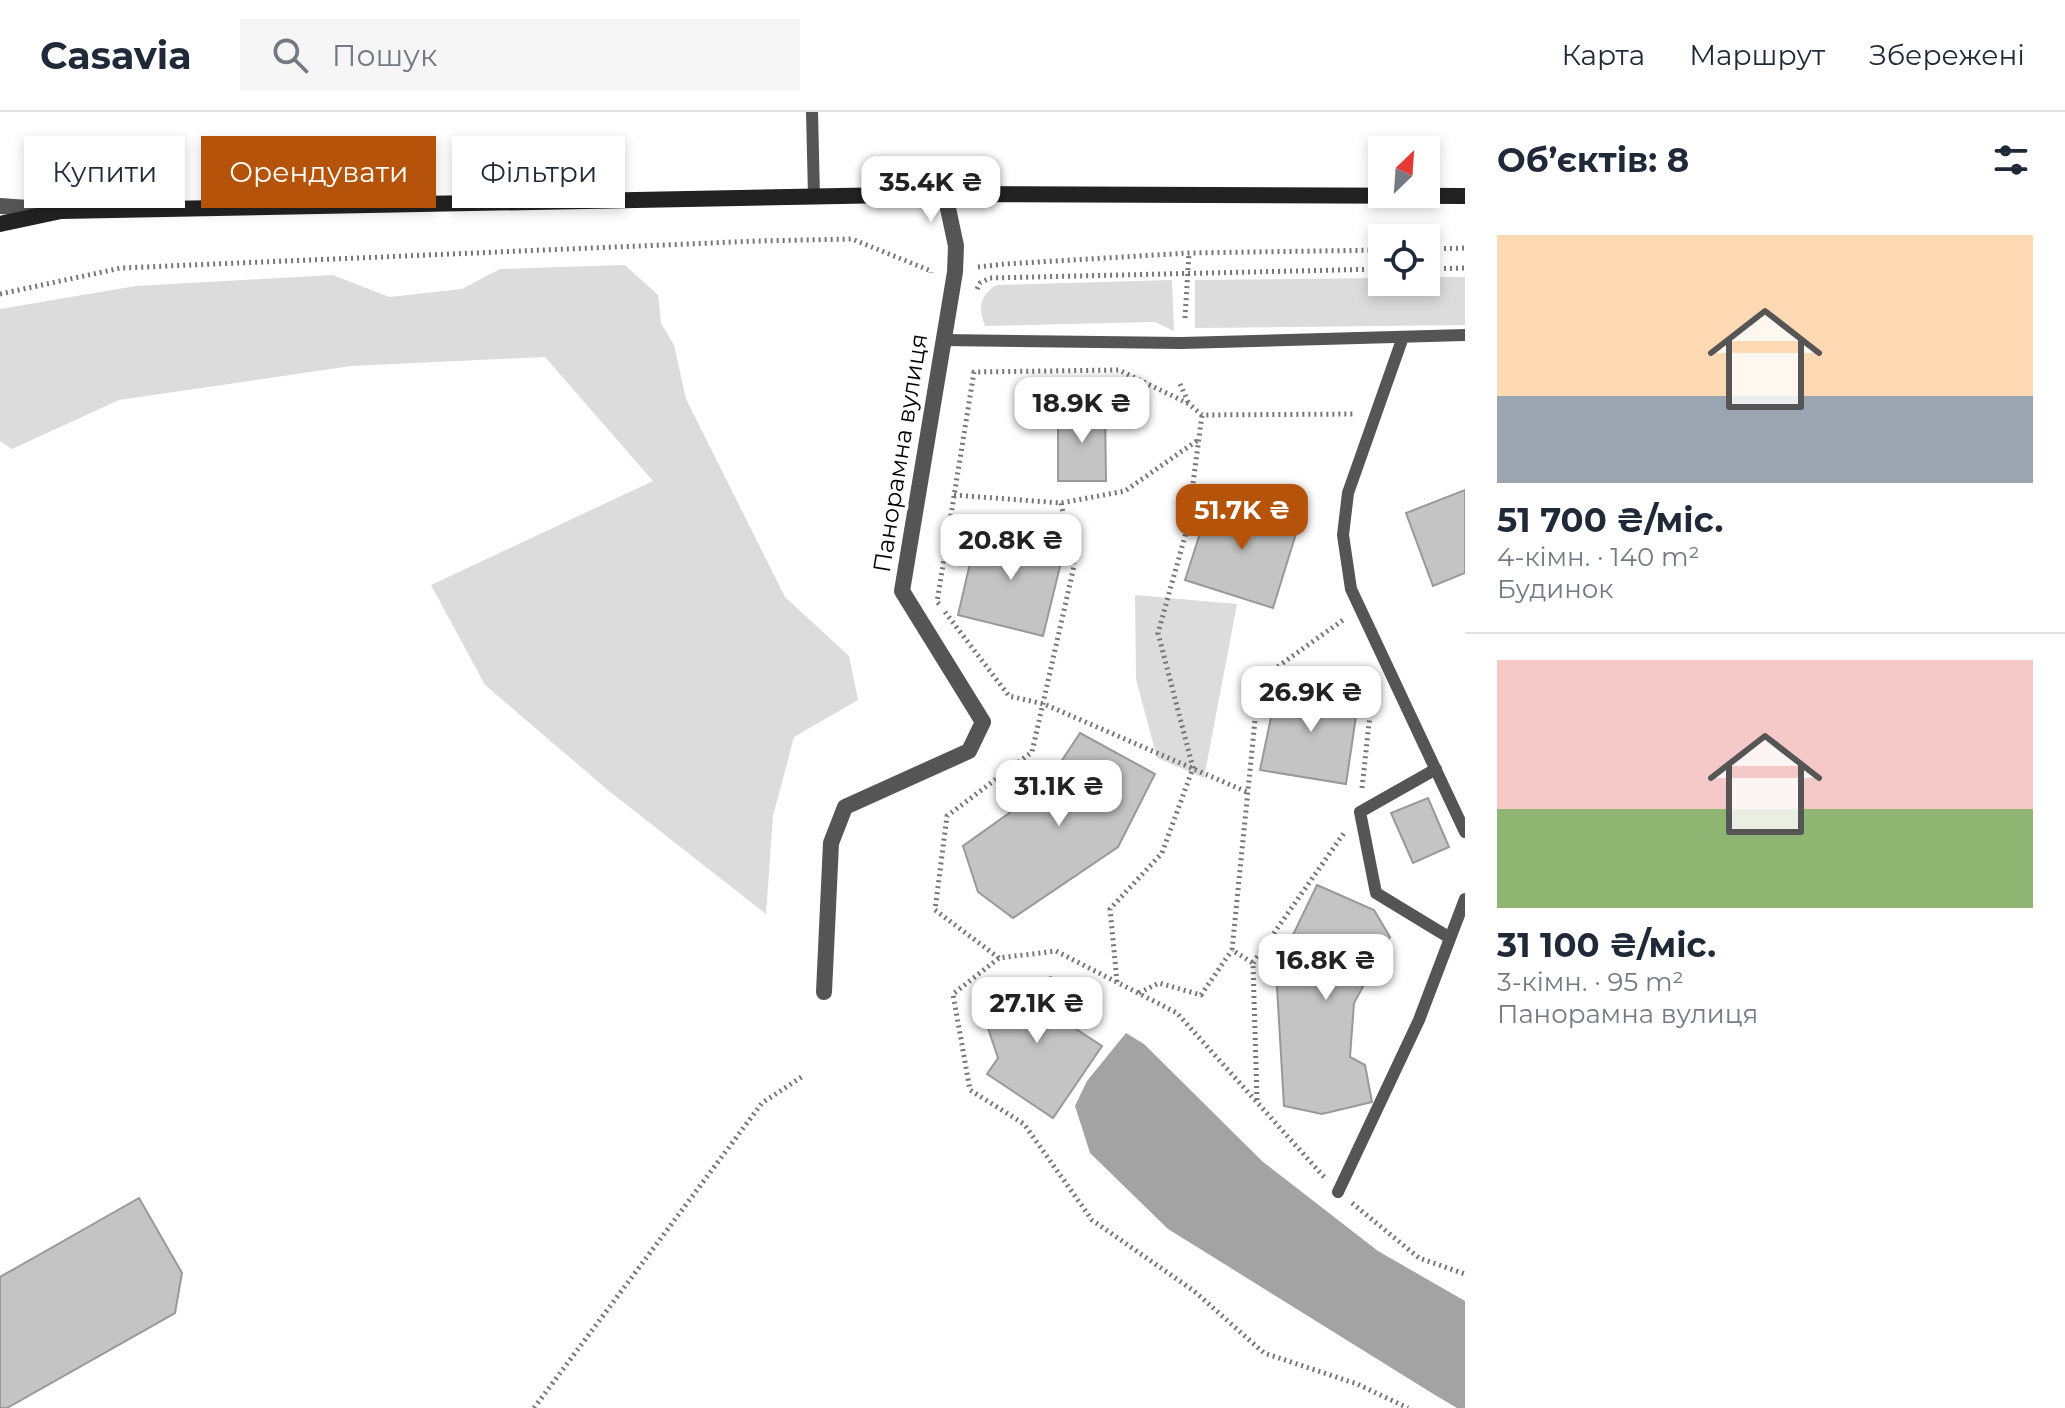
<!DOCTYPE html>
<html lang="uk">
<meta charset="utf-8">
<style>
:root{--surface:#fff;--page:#f6f6f7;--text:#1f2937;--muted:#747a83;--line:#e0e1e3;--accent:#b45309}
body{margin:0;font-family:Montserrat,sans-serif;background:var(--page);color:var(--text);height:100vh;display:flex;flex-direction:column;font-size:30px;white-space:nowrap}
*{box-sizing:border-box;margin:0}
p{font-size:26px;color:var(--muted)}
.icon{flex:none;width:44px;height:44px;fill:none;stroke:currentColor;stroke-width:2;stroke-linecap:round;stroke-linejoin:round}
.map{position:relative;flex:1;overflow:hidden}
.sheet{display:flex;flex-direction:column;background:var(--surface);width:600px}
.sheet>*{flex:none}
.banner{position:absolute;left:24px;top:24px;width:760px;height:72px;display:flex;gap:16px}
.needle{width:52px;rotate:25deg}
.tools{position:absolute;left:1368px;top:24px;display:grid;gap:16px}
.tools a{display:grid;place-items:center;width:72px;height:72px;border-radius:0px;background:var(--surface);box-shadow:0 4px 12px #0003;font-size:40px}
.price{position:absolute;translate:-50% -68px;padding:0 18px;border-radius:16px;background:#fff;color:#222;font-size:26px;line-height:52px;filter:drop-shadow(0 2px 4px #0008)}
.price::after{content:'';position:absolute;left:50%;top:48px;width:24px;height:18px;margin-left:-12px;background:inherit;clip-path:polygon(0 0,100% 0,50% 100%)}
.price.current{background:var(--accent);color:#fff}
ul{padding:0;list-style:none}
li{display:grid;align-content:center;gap:16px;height:424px;padding:0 32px}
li+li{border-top:2px solid var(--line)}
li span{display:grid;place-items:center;height:248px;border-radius:0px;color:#555}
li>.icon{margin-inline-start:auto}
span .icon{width:144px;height:144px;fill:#fffc;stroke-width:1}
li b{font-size:34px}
h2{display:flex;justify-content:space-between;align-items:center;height:96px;padding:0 32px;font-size:34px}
.chip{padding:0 28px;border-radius:0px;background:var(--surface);box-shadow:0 4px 12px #0003;font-size:28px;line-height:72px}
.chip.current{background:var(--accent);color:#fff}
header{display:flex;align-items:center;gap:48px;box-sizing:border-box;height:112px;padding:0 40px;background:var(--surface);border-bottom:2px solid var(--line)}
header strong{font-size:38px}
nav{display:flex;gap:44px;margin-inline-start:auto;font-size:28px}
.search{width:560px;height:72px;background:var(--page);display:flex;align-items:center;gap:20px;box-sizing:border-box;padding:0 28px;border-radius:0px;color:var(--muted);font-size:30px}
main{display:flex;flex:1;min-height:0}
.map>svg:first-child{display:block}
.green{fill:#dcdcdc}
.water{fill:#a3a3a3}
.building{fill:#c4c4c4;stroke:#999;stroke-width:2}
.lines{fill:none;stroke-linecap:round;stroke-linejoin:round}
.path{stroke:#777;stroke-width:5;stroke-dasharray:2 4;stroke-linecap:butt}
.service{stroke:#555;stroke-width:12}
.minor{stroke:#555;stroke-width:16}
.tertiary{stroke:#555;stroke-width:16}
.secondary{stroke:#222;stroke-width:16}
.labels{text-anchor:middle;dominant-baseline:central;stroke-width:7;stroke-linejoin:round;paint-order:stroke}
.street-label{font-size:24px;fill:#000;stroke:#fff}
</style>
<header>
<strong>Casavia</strong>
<div class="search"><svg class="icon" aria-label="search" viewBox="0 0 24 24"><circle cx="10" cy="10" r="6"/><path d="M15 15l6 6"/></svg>Пошук</div>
<nav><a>Карта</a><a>Маршрут</a><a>Збережені</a></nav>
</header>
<main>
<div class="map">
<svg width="1465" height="1296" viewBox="0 0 1465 1296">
<rect width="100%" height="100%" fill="#fff"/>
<!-- green -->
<path class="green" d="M 625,153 L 658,183 L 661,211 L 674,233 L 686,287 L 785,485 L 849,544 L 858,588 L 794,625 L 773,704 L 766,802 L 609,679 L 485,573 L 431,473 L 653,369 L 545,245 L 351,254 L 119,288 L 12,337 L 0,329 L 0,197 L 136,174 L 333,163 L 389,185 L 462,177 L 500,157 Z
M 1426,165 L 1465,165 L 1465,213 L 1195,216 L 1195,168 L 1382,166 L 1382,170 L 1426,170 Z
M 1172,168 L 1174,219 L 1155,210 L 985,214 C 978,195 979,185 996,173 Z
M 1135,483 L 1237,492 L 1204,666 L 1157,646 L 1136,567 Z"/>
<!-- water -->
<path class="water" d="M 1126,921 L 1144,932 L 1262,1049 L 1378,1139 L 1465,1189 L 1465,1296 L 1457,1296 L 1435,1283 L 1168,1117 L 1090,1041 L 1075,994 L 1087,969 Z"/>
<!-- building -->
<path class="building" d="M 1058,297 L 1105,297 L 1106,369 L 1058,369 Z
M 1465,378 L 1465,461 L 1433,474 L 1406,401 Z
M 1212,384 L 1299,412 L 1273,496 L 1185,468 Z
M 978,417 L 1064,438 L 1043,524 L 958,503 Z
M 1278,572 L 1359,584 L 1346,672 L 1260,658 Z
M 1080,621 L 1155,662 L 1118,735 L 1013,806 L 978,780 L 963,734 L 1043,677 Z
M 1428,686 L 1449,735 L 1413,751 L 1391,701 Z
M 1317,773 L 1374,798 L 1390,825 L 1354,891 L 1350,945 L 1365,953 L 1372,990 L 1322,1002 L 1284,994 L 1276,858 Z
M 1051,865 L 1067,911 L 1102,934 L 1053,1006 L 987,962 L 998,946 L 979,889 Z
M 139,1086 L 182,1161 L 175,1201 L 7,1296 L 0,1296 L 0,1165 Z"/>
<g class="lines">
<!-- path -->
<path class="path" d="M 1426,137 L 1465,136
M 978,155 L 1005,152 L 1189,141 L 1382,138
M 1426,157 L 1465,156
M 977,177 L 980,171 L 990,166 L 1382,157
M 0,182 L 121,156 L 757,129 L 852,127 L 931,159 L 931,161
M 1185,206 L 1189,141
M 1180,272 L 1189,292
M 954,383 L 1061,391 L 1125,379 L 1198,328
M 939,492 L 937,490 L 974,260 L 1119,258 L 1189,292 L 1202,303 L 1356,302
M 945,500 L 1009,584 L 1044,592 L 1247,680
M 1362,676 L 1373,575
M 999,846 L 935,798 L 947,704 L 1032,640 L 1074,454 L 1061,391
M 1253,851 L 1344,721
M 1117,870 L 1110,797 L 1162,741 L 1193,656 L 1158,521 L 1187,417 L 1202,303
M 1139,881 L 1159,871 L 1201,883 L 1232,838
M 1257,988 L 1253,851 L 1232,838 L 1259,568 L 1343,508
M 1324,1065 L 1177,901 L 1056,839 L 999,846 L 953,882 L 970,978 L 1024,1012 L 1092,1108 L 1194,1179 L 1264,1241 L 1357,1272 L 1408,1296
M 1352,1091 L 1419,1146 L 1465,1162
M 534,1296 L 762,991 L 803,964"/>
<!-- service -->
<path class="service" d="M 812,0 L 814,84
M 1403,225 L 1348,381 L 1343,423 L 1351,477 L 1465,720
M 943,228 L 1182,231 L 1465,223
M 1436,657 L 1360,700 L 1376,781 L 1450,826
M 1338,1080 L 1419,908 L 1465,787"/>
<!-- minor -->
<path class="minor" d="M 824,880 L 831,731 L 845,695 L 969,639 L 983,610 L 902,479 L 955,160 L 956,134 L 945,82"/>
<!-- tertiary -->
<path class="tertiary" d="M 0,94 L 56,98"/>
<!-- secondary -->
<path class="secondary" d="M 0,112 L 61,99 L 945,82 L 1465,84"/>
</g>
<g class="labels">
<!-- street labels -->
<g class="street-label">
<text transform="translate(900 341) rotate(-81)">Панорамна вулиця</text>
</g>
</g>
</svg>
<div class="tools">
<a><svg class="needle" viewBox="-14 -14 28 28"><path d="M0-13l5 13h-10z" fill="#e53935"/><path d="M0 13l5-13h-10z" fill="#747a83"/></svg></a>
<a><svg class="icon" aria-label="locate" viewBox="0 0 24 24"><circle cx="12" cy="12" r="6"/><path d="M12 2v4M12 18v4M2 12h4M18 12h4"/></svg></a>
</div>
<b class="price" style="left:931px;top:112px">35.4K ₴</b>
<b class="price" style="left:1082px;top:333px">18.9K ₴</b>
<b class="price current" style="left:1242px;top:440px">51.7K ₴</b>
<b class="price" style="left:1011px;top:470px">20.8K ₴</b>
<b class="price" style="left:1311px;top:622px">26.9K ₴</b>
<b class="price" style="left:1059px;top:716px">31.1K ₴</b>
<b class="price" style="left:1326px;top:890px">16.8K ₴</b>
<b class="price" style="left:1037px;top:933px">27.1K ₴</b>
<div class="banner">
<a class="chip">Купити</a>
<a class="chip current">Орендувати</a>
<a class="chip">Фільтри</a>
</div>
</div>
<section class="sheet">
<h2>Об’єктів: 8<svg class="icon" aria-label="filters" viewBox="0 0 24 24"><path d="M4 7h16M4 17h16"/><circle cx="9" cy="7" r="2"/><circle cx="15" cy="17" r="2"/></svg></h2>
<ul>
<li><span style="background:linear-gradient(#ffd9b3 65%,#9aa5b1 0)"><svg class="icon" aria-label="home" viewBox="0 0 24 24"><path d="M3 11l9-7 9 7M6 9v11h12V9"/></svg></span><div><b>51 700 ₴/міс.</b><p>4-кімн. · 140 m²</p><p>Будинок</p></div></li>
<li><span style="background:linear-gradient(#f6c9c9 60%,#8fb573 0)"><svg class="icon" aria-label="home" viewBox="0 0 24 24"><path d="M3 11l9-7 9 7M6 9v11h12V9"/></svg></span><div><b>31 100 ₴/міс.</b><p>3-кімн. · 95 m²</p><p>Панорамна вулиця</p></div></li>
</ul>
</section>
</main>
